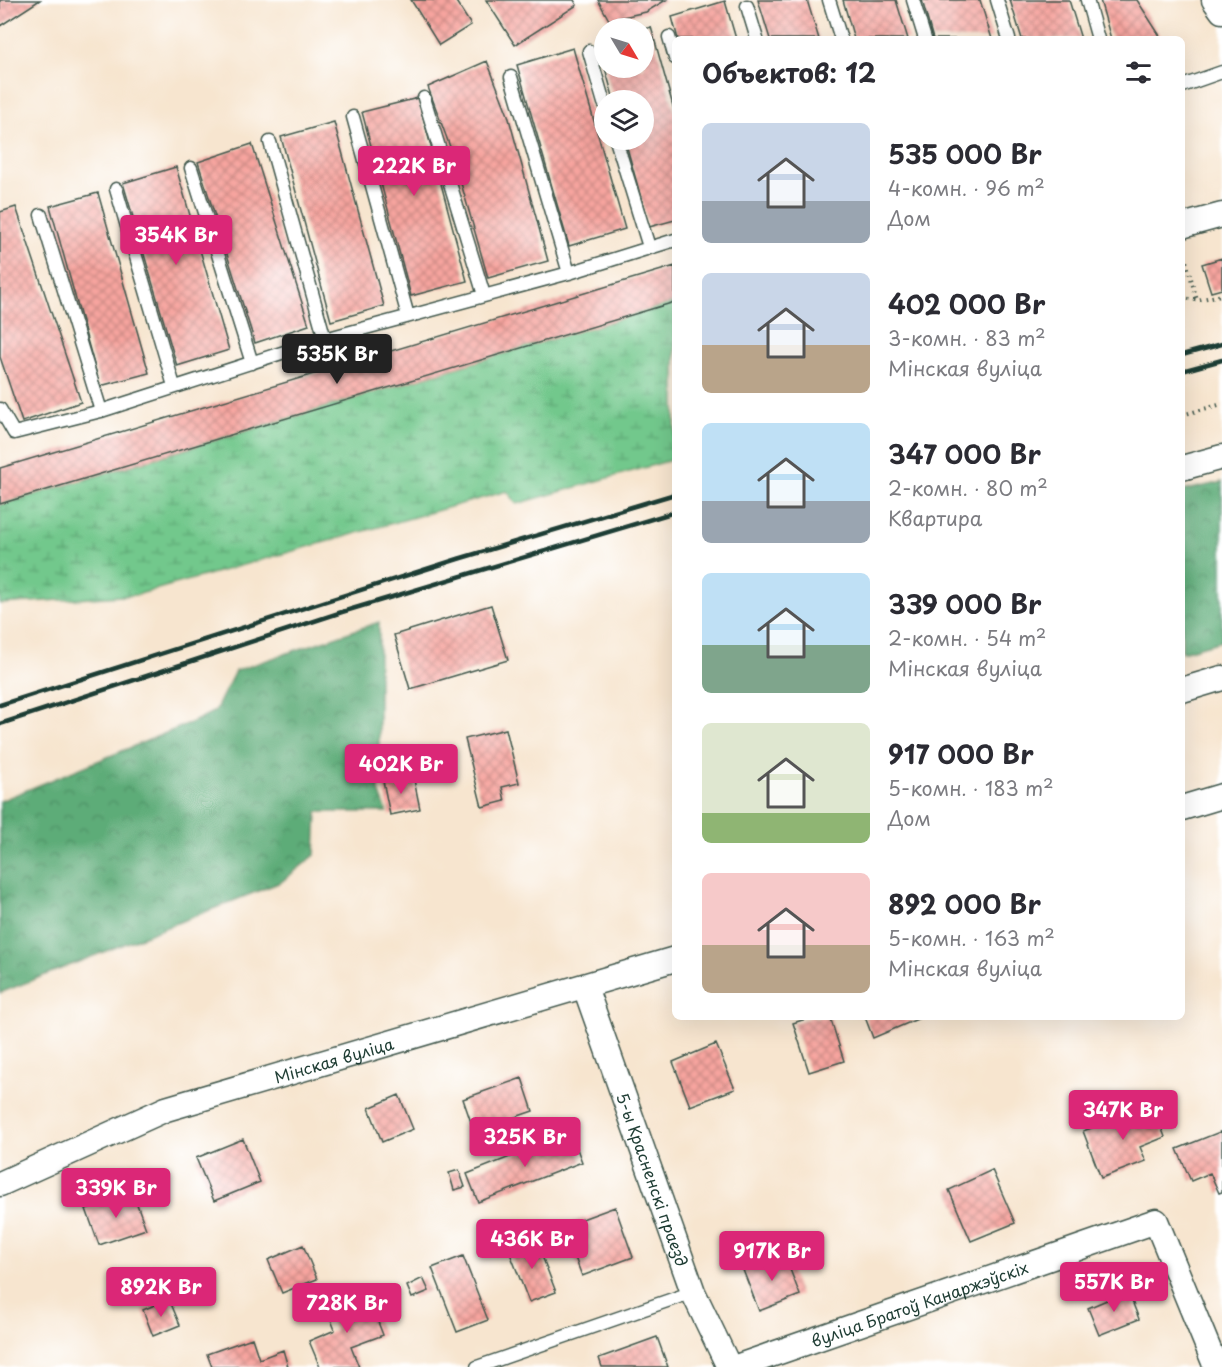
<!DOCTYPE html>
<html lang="ru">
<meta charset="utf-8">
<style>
:root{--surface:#fff;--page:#f7f7f7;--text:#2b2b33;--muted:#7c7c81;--accent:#db2777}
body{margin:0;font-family:"Playpen Sans",sans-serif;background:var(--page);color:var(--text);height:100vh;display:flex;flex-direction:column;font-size:22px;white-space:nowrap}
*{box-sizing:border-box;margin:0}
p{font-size:20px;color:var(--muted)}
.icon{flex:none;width:33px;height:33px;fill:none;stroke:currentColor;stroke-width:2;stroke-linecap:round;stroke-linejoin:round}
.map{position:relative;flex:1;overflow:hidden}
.side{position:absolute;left:672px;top:36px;width:513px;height:984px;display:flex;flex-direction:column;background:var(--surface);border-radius:9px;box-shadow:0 6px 24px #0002}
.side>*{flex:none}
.needle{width:39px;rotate:128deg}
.fabs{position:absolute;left:594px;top:18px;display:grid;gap:12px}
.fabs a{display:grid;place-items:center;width:60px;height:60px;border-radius:50%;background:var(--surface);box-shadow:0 6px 24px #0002;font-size:30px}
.price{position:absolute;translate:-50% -51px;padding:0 14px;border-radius:6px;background:var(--accent);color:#fff;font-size:20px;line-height:39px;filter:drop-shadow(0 2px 3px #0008)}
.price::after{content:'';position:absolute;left:50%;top:36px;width:18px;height:14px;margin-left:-9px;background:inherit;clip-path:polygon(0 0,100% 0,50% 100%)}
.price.current{background:#222;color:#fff}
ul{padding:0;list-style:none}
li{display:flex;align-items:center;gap:18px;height:150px;padding:0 30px}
li span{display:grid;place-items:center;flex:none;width:168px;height:120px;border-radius:9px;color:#555}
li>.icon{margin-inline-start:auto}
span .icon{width:72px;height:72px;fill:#fffc;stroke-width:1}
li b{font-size:26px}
h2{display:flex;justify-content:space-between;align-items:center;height:72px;padding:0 30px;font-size:26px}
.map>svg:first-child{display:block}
.forest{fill:url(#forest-crowns);stroke:#3e7456;stroke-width:1.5}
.wetland{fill:url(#wetland-marsh);stroke:#488260;stroke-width:1.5}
.building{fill:url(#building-cross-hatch)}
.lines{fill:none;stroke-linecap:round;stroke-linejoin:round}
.lane-casing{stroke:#3f564b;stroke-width:15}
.street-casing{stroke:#3f564b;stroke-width:27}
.path{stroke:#3f564b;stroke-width:4;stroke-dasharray:1.5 4.5;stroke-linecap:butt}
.lane{stroke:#fff;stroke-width:12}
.street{stroke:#fff;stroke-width:24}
.rail{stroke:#1f3d34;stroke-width:4.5}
.labels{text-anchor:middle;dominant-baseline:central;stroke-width:4.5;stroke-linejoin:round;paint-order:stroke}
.street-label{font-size:16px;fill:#1f3d34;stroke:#fff}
</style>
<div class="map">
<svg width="1222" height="1367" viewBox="0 0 1222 1367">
<defs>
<pattern id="forest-crowns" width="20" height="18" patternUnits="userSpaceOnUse" patternTransform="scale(1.5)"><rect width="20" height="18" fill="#5dac78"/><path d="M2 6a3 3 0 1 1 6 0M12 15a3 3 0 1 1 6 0" fill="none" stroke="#4c8d63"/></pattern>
<pattern id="wetland-marsh" width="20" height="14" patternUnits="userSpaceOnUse" patternTransform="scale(1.5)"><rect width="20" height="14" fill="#72c88c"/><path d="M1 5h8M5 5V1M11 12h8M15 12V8" fill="none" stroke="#5da473"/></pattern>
<pattern id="building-cross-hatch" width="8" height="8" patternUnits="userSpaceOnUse" patternTransform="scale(1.5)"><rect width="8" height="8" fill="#f7a49f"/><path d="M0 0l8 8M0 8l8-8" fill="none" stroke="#c78782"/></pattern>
</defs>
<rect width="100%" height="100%" fill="#fff"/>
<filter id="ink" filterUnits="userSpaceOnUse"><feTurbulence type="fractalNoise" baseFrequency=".0167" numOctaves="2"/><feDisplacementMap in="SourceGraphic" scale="12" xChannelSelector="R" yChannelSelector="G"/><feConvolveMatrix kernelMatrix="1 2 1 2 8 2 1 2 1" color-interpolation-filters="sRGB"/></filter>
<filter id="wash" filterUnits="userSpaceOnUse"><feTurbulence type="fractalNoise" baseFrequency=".008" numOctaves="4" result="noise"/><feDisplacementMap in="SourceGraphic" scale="24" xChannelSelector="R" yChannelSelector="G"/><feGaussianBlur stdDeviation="1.35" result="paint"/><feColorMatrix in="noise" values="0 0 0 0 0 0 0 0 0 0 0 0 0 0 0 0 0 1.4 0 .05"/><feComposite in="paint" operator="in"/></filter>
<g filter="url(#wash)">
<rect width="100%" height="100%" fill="#f7e5cf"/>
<!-- forest -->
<path class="forest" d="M 1222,482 L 1222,641 L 1182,652 L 1182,491 Z
M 379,622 L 379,791 L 387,812 L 317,812 L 315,855 L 281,882 L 0,993 L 0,801 L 193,722 L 215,711 L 235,671 Z"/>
<!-- wetland -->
<path class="wetland" d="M 675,302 L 675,459 L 517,504 L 507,491 L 136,595 L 0,604 L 0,505 Z"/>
<g id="blocks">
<!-- building -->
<path class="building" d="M 0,0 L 40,0 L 0,26 Z
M 411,0 L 455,0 L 471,25 L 439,45 Z
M 486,0 L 574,0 L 577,5 L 515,45 Z
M 598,0 L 666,0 L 646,12 L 609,20 Z
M 758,0 L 807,0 L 819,39 L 770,39 Z
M 843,0 L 896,0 L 908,39 L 854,39 Z
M 922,0 L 980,0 L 992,39 L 933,39 Z
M 1010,0 L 1069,0 L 1081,39 L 1022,39 Z
M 1100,0 L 1137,0 L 1162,39 L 1111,39 Z
M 725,1 L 736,39 L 678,39 L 672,17 Z
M 651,27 L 675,113 L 675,220 L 649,227 L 625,140 L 644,140 L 644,100 L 614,100 L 605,68 L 644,68 L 644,29 Z
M 604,40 L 604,65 L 597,42 Z
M 573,48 L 625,229 L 569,246 L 517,65 Z
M 487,61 L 508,115 L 548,261 L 488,278 L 453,155 L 428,87 Z
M 418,98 L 467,281 L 411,296 L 362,112 Z
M 334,122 L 384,306 L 331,321 L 281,137 Z
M 252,144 L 309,325 L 255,343 L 198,162 Z
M 176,167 L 229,350 L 177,366 L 123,183 Z
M 98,193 L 149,373 L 100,386 L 50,206 Z
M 16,207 L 81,402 L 22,422 L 0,357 L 0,212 Z
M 1222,258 L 1222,289 L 1211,292 L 1202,264 Z
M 675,266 L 675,302 L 0,504 L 0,468 Z
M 491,605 L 508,660 L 410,689 L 394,635 Z
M 506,729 L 519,783 L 502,787 L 505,801 L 482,807 L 465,739 Z
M 413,775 L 420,809 L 390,815 L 383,781 Z
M 812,1017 L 830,1017 L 844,1061 L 809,1072 L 793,1023 Z
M 865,1017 L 922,1017 L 873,1038 Z
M 716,1044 L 735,1089 L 690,1106 L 673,1062 Z
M 522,1078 L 533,1111 L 474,1131 L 463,1099 Z
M 399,1095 L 413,1129 L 382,1142 L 369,1108 Z
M 1153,1106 L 1165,1137 L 1140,1147 L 1146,1161 L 1101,1178 L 1083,1131 Z
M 1222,1131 L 1222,1192 L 1219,1193 L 1210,1173 L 1191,1181 L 1177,1149 Z
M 571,1133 L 582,1162 L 478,1202 L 467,1174 Z
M 243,1139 L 260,1182 L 214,1201 L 196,1158 Z
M 459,1170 L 465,1187 L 454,1190 L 449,1173 Z
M 992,1170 L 1015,1223 L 971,1241 L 949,1190 Z
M 133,1193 L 146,1229 L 99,1245 L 86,1209 Z
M 615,1207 L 633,1257 L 582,1276 L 563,1226 Z
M 535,1238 L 556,1292 L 529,1302 L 508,1248 Z
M 303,1245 L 317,1279 L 282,1293 L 268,1260 Z
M 784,1254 L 800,1295 L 759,1311 L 743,1270 Z
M 463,1256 L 488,1320 L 457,1332 L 432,1268 Z
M 423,1278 L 429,1291 L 412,1298 L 407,1286 Z
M 1128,1291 L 1139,1319 L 1099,1335 L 1088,1308 Z
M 368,1296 L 383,1335 L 351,1347 L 359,1367 L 320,1367 L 309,1341 L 335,1330 L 328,1312 Z
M 169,1299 L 180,1325 L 153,1336 L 143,1310 Z
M 657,1337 L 668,1367 L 602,1367 L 599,1358 Z
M 252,1338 L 259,1359 L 283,1350 L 288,1367 L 212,1367 L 207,1354 Z"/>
</g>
</g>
<g filter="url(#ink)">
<use href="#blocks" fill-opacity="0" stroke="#3f564b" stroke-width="1.5"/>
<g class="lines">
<!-- lane casing -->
<g class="lane-casing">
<path id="lane" d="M 829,0 L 841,39
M 913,0 L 925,39
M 997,0 L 1009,39
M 1087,0 L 1098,39
M 747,6 L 757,39
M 669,37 L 675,58
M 589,51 L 604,103
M 511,77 L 569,273
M 1182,86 L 1222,72
M 424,98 L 484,295
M 353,117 L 408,316
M 616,140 L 649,247
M 270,142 L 325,339
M 191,168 L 252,363
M 116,189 L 174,386
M 41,215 L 101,411
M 0,409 L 14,433 L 101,411 L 325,339 L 569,273 L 675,240
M 477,1367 L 693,1292"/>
</g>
<!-- street casing -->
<g class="street-casing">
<g id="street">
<path d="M 1214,0 L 1222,11"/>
<path d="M 1182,226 L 1222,215"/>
<path d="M 1182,468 L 1222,457"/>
<path d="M 1182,690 L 1222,678"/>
<path d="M 1182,808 L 1222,796"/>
<path id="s1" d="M 585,987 L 693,1292 L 729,1367"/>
<path id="s2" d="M 0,1184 L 166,1109 L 675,959"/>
<path id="s3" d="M 736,1367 L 1156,1221 L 1216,1367"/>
</g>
</g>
<!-- path -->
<path class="path" d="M 1183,250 L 1197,300
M 1182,298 L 1197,300 L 1222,295
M 1182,415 L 1222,404"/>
<!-- lane -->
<use href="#lane" class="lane"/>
<!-- street -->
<use href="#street" class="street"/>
<!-- rail -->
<path class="rail" d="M 1182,355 L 1222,344
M 1182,371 L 1222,360
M 0,705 L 458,559 L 675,494
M 0,724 L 342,612 L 675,512"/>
</g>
</g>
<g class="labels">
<!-- street labels -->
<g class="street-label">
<text stroke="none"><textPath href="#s2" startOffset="357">Мінская вуліца</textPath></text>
<text stroke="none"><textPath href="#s1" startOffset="204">5-ы Красненскі праезд</textPath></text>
<text stroke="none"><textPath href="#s3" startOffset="194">вуліца Братоў Канаржэўскіх</textPath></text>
</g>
</g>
</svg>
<div class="fabs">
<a><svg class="needle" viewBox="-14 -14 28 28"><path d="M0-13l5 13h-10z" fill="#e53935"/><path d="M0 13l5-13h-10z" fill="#7c7c81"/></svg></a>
<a><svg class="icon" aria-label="layers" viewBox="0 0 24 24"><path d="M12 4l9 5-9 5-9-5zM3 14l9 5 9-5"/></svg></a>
</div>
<b class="price" style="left:414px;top:197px">222K Br</b>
<b class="price" style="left:176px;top:266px">354K Br</b>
<b class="price current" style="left:337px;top:385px">535K Br</b>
<b class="price" style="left:401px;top:795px">402K Br</b>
<b class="price" style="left:1123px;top:1141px">347K Br</b>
<b class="price" style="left:525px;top:1168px">325K Br</b>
<b class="price" style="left:116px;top:1219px">339K Br</b>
<b class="price" style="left:532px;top:1270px">436K Br</b>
<b class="price" style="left:772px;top:1282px">917K Br</b>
<b class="price" style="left:1114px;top:1313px">557K Br</b>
<b class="price" style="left:161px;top:1318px">892K Br</b>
<b class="price" style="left:347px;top:1334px">728K Br</b>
<section class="side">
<h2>Объектов: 12<svg class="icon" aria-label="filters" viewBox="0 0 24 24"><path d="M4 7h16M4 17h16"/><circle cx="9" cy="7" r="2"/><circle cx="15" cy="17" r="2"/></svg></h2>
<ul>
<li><span style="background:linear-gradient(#c9d6e8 65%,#9aa5b1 0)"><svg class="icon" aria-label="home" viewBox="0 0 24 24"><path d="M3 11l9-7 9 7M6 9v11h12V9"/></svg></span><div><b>535 000 Br</b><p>4-комн. · 96 m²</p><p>Дом</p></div></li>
<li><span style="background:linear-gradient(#c9d6e8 60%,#b9a48a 0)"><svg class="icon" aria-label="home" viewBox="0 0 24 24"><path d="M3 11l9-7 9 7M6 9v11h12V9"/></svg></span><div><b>402 000 Br</b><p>3-комн. · 83 m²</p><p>Мінская вуліца</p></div></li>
<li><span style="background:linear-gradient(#bfe0f5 65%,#9aa5b1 0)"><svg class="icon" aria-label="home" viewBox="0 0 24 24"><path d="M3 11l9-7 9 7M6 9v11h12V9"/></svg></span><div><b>347 000 Br</b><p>2-комн. · 80 m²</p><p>Квартира</p></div></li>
<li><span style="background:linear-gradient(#bfe0f5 60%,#7fa58c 0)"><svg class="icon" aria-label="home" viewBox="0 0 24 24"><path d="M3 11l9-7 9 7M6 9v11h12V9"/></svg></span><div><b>339 000 Br</b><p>2-комн. · 54 m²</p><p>Мінская вуліца</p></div></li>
<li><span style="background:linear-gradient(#dfe7d0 75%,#8fb573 0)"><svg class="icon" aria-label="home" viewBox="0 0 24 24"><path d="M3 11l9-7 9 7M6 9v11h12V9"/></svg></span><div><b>917 000 Br</b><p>5-комн. · 183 m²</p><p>Дом</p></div></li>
<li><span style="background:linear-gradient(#f6c9c9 60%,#b9a48a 0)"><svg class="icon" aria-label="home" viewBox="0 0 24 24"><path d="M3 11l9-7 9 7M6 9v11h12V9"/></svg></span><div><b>892 000 Br</b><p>5-комн. · 163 m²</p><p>Мінская вуліца</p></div></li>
</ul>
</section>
</div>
